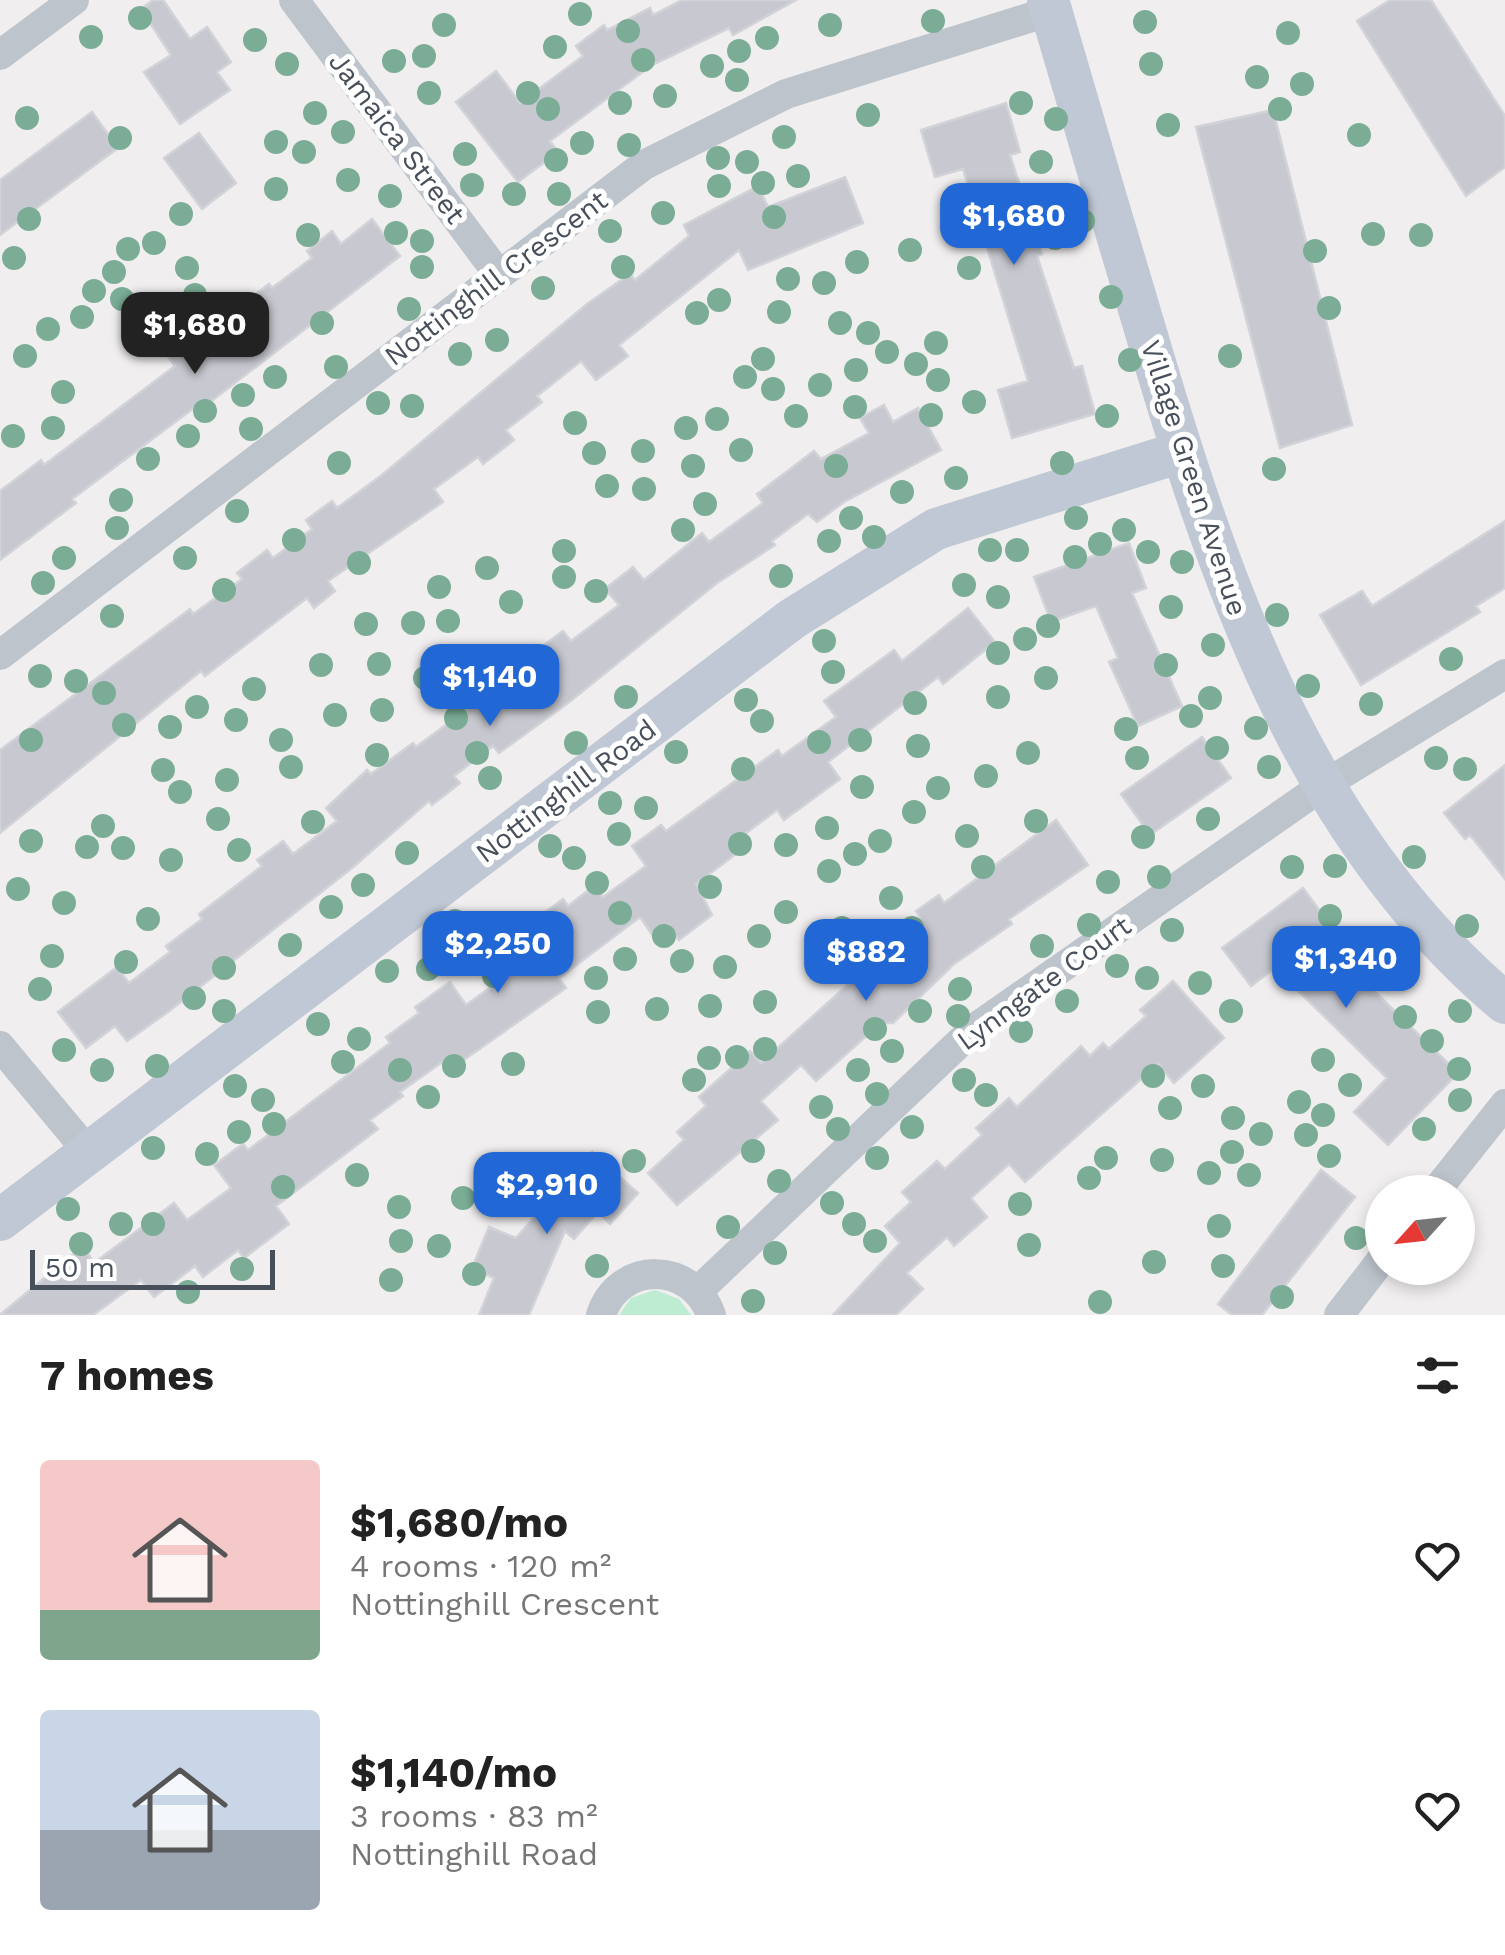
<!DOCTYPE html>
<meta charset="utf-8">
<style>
:root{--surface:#fff;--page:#f6f6f6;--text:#222;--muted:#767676;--accent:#2167d6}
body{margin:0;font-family:"Work Sans",sans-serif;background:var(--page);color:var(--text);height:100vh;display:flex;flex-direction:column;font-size:38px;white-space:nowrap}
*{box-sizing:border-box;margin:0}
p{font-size:32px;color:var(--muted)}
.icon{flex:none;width:55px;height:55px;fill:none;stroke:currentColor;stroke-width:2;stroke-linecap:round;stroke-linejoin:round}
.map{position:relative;height:1315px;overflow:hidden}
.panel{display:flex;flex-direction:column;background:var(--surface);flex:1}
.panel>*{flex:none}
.needle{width:65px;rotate:243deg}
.controls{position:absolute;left:1365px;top:1175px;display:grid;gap:20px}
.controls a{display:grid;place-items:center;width:110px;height:110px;border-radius:50%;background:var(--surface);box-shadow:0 5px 15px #0003;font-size:50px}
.scale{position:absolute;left:30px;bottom:25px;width:245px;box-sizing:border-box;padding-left:10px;border:5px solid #47505a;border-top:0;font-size:28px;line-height:35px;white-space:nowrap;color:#47505a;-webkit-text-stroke:8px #fff;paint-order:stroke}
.price{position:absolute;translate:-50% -85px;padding:0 22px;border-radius:20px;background:var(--accent);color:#fff;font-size:32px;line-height:65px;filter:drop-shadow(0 2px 5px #0008)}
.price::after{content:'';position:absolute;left:50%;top:60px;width:30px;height:22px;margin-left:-15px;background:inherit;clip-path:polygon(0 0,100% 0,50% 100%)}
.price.active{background:#222;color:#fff}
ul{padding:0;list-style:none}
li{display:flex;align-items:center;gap:30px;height:250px;padding:0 40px}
li span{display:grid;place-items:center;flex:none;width:280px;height:200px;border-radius:10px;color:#555}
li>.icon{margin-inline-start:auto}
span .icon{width:120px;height:120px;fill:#fffc;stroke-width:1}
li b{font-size:42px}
h2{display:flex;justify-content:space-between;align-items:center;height:120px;padding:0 40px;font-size:42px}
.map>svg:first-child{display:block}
.green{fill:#bdecd2}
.building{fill:#c8c9d0;stroke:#d2d3d9;stroke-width:2.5}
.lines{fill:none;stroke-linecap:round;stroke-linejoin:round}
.street{stroke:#bdc4cc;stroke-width:30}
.secondary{stroke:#bfc8d4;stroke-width:42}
.tree{fill:#7bad96}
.labels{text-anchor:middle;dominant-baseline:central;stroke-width:10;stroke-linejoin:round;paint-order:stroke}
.street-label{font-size:28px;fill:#47505a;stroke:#fff}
</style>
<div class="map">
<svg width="1505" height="1315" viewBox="0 0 1505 1315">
<rect width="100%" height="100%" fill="#f0eeee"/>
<!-- green -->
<path class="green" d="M 655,1290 L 679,1299 L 691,1315 L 619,1315 L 631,1298 Z"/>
<!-- building -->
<path class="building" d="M 153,0 L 163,0 L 190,39 L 207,27 L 231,62 L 217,72 L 230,90 L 180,124 L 144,72 L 171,55 L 141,9 Z
M 682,0 L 796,0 L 733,35 L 729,28 L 652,65 L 550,141 L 558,152 L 518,182 L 456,102 L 496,71 L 520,103 L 583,56 L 576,46 L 604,25 L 607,30 L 650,8 L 653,15 Z
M 1390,0 L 1431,0 L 1505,116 L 1505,167 L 1466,196 L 1357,21 Z
M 1006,103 L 1020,152 L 1010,155 L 1042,254 L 1037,256 L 1074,368 L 1082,366 L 1095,414 L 1012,438 L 998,390 L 1028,381 L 963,169 L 935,177 L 921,130 Z
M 1273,110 L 1352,425 L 1280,448 L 1196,127 Z
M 92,112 L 118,148 L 0,235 L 0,180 Z
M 199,133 L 236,183 L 202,209 L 164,158 Z
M 845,177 L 863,223 L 748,270 L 739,250 L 619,345 L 628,356 L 596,380 L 581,361 L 537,396 L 542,402 L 506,430 L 514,440 L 483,464 L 478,457 L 434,489 L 443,502 L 328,581 L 335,591 L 314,608 L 307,598 L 205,676 L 201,671 L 0,833 L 0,750 L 190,609 L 193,614 L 242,579 L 237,573 L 267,550 L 273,558 L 312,529 L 306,520 L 332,501 L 337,508 L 382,475 L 587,304 L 630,274 L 635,280 L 689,236 L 684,225 L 758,186 L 768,207 Z
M 372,219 L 400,256 L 205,406 L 202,402 L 72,499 L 76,503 L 0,560 L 0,491 L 41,460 L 44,465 L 175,366 L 166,354 L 221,313 L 225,317 L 269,284 L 272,288 L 312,258 L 307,251 L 332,231 L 341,244 Z
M 884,405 L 893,422 L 918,408 L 941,450 L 844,502 L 817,522 L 808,514 L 772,541 L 775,545 L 717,583 L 568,703 L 499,753 L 493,746 L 454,776 L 460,783 L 432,805 L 429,801 L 352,868 L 168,1012 L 127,1041 L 115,1026 L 86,1048 L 58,1012 L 117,967 L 129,983 L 170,952 L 166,946 L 202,919 L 199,914 L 262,866 L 257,860 L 283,841 L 293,854 L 337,821 L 326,808 L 367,770 L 371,774 L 413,743 L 416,747 L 466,710 L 462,705 L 488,685 L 497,697 L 540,665 L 532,654 L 563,631 L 571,641 L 619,605 L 605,589 L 633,567 L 644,580 L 702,533 L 709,542 L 763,503 L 757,494 L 814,451 L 821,459 L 869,433 L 860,418 Z
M 1505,521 L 1505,588 L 1476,606 L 1480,612 L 1361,685 L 1320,615 L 1362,591 L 1372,606 Z
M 1129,543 L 1146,588 L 1132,593 L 1182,706 L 1138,726 L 1109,662 L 1118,658 L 1096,606 L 1051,622 L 1034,577 Z
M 968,608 L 995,642 L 943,684 L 938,677 L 828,762 L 840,779 L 784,820 L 777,810 L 730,845 L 736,854 L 696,884 L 712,915 L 679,940 L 668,925 L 653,936 L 640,917 L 559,978 L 566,988 L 458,1064 L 452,1055 L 400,1092 L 403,1096 L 370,1120 L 378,1129 L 276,1206 L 289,1224 L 244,1258 L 238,1250 L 203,1277 L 195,1266 L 154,1297 L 141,1280 L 93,1315 L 0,1315 L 83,1246 L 94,1263 L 174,1203 L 187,1220 L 231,1188 L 214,1165 L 243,1144 L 248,1150 L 390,1043 L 386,1037 L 419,1013 L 415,1007 L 450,982 L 466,1005 L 509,974 L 498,957 L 539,927 L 534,921 L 563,899 L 568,906 L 594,886 L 603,897 L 646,866 L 632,846 L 661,825 L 666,831 L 778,750 L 782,756 L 836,717 L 824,701 L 894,650 L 902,661 Z
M 1202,737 L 1231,778 L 1150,835 L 1121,794 Z
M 1505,765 L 1505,879 L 1470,835 L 1465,839 L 1444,813 Z
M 1056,820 L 1088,865 L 1009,919 L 1012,924 L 954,964 L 893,1023 L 881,1023 L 816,1081 L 801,1065 L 761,1101 L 778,1120 L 677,1205 L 648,1173 L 684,1140 L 677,1132 L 706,1106 L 699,1097 L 750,1051 L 761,1063 L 853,980 L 838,964 L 857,947 L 871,963 L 921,918 L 916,911 L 939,895 L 944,903 Z
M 1303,888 L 1331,926 L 1318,936 L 1458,1073 L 1388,1145 L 1354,1112 L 1387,1078 L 1275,968 L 1251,986 L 1222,948 Z
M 1173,981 L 1224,1038 L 1174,1083 L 1158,1064 L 1025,1182 L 1009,1164 L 971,1198 L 987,1217 L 954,1246 L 947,1237 L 907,1273 L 923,1289 L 896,1315 L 833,1315 L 900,1243 L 885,1226 L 911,1202 L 902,1192 L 937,1161 L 945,1169 L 982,1135 L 976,1128 L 1009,1098 L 1017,1107 L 1081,1046 L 1090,1056 L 1103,1043 L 1109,1049 L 1146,1016 L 1140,1010 Z
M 592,1152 L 638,1193 L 610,1224 L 598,1212 L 574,1239 L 565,1231 L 529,1315 L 479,1315 L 494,1278 L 472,1268 L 489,1227 L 516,1238 Z
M 1321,1170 L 1355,1197 L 1262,1315 L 1232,1315 L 1218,1304 Z"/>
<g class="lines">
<!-- street -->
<path class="street" d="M 294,0 L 499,275
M 0,55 L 74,0
M 0,655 L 644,165 L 786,94 L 1051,11
M 0,1046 L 89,1153
M 1435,1192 L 1505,1104
M 698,1291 L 975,1028 L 1324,785 L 1505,674
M 601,1315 C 619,1260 692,1261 711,1315
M 1339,1315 L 1382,1259"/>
<!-- secondary -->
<path class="secondary" d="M 1048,0 C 1079,106 1110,213 1142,319 C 1215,568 1300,831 1505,1003
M 0,1220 L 792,619 L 936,529 L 1181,452"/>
</g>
<!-- trees -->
<g class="tree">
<circle cx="580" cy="14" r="12"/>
<circle cx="140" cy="18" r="12"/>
<circle cx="933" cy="21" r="12"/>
<circle cx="1145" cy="22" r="12"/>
<circle cx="444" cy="25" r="12"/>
<circle cx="830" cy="25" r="12"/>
<circle cx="628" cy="31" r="12"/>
<circle cx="1288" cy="33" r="12"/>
<circle cx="91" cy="37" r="12"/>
<circle cx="767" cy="38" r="12"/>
<circle cx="255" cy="40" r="12"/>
<circle cx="555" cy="47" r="12"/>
<circle cx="739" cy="51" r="12"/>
<circle cx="424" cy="56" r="12"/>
<circle cx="643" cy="60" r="12"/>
<circle cx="394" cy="61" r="12"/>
<circle cx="287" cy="64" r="12"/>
<circle cx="1151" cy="64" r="12"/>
<circle cx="712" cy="66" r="12"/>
<circle cx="1257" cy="77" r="12"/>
<circle cx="737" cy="80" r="12"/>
<circle cx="1302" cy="84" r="12"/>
<circle cx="429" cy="93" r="12"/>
<circle cx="528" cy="93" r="12"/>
<circle cx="665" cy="96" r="12"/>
<circle cx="620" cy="103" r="12"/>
<circle cx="1021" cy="103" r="12"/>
<circle cx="548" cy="109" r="12"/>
<circle cx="1280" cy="109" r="12"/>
<circle cx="315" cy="113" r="12"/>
<circle cx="868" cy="115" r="12"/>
<circle cx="27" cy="118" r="12"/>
<circle cx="1056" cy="119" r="12"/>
<circle cx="1168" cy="125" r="12"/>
<circle cx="343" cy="132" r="12"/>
<circle cx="1359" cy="135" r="12"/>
<circle cx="784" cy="137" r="12"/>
<circle cx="120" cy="138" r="12"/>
<circle cx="276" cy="142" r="12"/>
<circle cx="582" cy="143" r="12"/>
<circle cx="629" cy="145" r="12"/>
<circle cx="304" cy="152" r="12"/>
<circle cx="465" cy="154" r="12"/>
<circle cx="718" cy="158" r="12"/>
<circle cx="556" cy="160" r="12"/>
<circle cx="747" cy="162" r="12"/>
<circle cx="1041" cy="162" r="12"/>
<circle cx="798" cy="176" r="12"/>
<circle cx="348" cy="180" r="12"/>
<circle cx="763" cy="183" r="12"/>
<circle cx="472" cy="185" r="12"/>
<circle cx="719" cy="186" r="12"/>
<circle cx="276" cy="189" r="12"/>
<circle cx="514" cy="194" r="12"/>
<circle cx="559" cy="194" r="12"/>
<circle cx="390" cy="196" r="12"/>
<circle cx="1048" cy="211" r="12"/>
<circle cx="663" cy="213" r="12"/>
<circle cx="181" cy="214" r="12"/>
<circle cx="774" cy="217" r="12"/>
<circle cx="29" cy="219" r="12"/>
<circle cx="1083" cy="221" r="12"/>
<circle cx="610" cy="231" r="12"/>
<circle cx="396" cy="233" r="12"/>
<circle cx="1373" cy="234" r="12"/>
<circle cx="308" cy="235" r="12"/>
<circle cx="1421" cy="235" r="12"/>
<circle cx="1055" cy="238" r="12"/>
<circle cx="422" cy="241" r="12"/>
<circle cx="154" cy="243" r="12"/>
<circle cx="128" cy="249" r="12"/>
<circle cx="910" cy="250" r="12"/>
<circle cx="1315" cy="251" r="12"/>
<circle cx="14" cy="258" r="12"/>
<circle cx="857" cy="262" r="12"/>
<circle cx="422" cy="267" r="12"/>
<circle cx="623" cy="267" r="12"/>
<circle cx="187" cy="268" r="12"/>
<circle cx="969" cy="268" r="12"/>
<circle cx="114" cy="272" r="12"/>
<circle cx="788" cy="279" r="12"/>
<circle cx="824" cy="283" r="12"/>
<circle cx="543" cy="288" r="12"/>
<circle cx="94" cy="291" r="12"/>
<circle cx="195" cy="295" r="12"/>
<circle cx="1111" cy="297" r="12"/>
<circle cx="122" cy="299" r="12"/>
<circle cx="719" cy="300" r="12"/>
<circle cx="1329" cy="308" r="12"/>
<circle cx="409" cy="309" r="12"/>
<circle cx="779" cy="312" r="12"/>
<circle cx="697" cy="313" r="12"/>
<circle cx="82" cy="317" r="12"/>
<circle cx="322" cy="323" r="12"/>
<circle cx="840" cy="323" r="12"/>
<circle cx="48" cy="329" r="12"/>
<circle cx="868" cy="333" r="12"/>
<circle cx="497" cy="340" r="12"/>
<circle cx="936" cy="343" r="12"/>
<circle cx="887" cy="352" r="12"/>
<circle cx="460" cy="354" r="12"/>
<circle cx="25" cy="356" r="12"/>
<circle cx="1230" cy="356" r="12"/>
<circle cx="763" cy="359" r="12"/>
<circle cx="1130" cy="360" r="12"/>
<circle cx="916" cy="364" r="12"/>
<circle cx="336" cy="367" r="12"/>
<circle cx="856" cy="370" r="12"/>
<circle cx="275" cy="377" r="12"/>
<circle cx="745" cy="377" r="12"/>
<circle cx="938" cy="380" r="12"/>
<circle cx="820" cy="385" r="12"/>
<circle cx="773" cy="389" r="12"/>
<circle cx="63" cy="392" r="12"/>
<circle cx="243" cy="395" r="12"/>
<circle cx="974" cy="402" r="12"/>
<circle cx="378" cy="403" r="12"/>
<circle cx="412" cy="406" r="12"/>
<circle cx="855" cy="407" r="12"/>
<circle cx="205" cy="411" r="12"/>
<circle cx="931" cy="415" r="12"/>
<circle cx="796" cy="416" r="12"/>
<circle cx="1107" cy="416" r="12"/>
<circle cx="717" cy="419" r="12"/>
<circle cx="575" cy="423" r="12"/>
<circle cx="53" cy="428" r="12"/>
<circle cx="686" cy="428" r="12"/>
<circle cx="251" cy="429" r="12"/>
<circle cx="13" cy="436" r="12"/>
<circle cx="188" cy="436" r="12"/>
<circle cx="741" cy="450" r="12"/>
<circle cx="643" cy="451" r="12"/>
<circle cx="594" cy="453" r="12"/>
<circle cx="148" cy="459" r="12"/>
<circle cx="339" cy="463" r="12"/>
<circle cx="1062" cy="463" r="12"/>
<circle cx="693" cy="466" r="12"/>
<circle cx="836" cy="466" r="12"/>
<circle cx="1274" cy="469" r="12"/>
<circle cx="956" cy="478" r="12"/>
<circle cx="607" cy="486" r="12"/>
<circle cx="644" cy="489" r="12"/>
<circle cx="902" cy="492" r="12"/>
<circle cx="121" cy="500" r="12"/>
<circle cx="705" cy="504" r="12"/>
<circle cx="237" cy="511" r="12"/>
<circle cx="851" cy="518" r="12"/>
<circle cx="1076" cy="518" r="12"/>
<circle cx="117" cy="528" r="12"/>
<circle cx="683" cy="530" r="12"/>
<circle cx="1124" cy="530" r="12"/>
<circle cx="874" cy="537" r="12"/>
<circle cx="294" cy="540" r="12"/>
<circle cx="829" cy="541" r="12"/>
<circle cx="1100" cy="544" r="12"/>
<circle cx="990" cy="550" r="12"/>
<circle cx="1017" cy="550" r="12"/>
<circle cx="564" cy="551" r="12"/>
<circle cx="1148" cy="552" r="12"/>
<circle cx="1075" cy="557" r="12"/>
<circle cx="64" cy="558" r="12"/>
<circle cx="185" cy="558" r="12"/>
<circle cx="1182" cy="562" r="12"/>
<circle cx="359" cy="563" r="12"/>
<circle cx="487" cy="568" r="12"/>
<circle cx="781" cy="576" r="12"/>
<circle cx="564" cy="577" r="12"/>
<circle cx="43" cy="583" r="12"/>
<circle cx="964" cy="585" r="12"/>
<circle cx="439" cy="587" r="12"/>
<circle cx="224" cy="590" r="12"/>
<circle cx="596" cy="591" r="12"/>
<circle cx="998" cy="597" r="12"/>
<circle cx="511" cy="602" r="12"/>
<circle cx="1171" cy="607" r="12"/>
<circle cx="1277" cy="615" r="12"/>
<circle cx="112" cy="616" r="12"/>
<circle cx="448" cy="621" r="12"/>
<circle cx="413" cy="623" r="12"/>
<circle cx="366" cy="624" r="12"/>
<circle cx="1048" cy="626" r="12"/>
<circle cx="1025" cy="639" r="12"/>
<circle cx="824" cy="641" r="12"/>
<circle cx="1213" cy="645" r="12"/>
<circle cx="998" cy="653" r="12"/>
<circle cx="1451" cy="659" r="12"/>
<circle cx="379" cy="664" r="12"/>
<circle cx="321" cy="665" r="12"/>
<circle cx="1166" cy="665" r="12"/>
<circle cx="833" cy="672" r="12"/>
<circle cx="40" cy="676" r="12"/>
<circle cx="425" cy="678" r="12"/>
<circle cx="1046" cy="678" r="12"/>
<circle cx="76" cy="681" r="12"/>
<circle cx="1308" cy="686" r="12"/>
<circle cx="254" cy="689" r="12"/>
<circle cx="104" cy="693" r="12"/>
<circle cx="626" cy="697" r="12"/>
<circle cx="998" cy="697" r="12"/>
<circle cx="1210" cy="698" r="12"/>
<circle cx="746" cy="700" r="12"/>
<circle cx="915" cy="703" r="12"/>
<circle cx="1371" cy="704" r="12"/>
<circle cx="197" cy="707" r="12"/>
<circle cx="382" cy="710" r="12"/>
<circle cx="335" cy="715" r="12"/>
<circle cx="1191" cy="716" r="12"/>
<circle cx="456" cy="718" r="12"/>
<circle cx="236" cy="720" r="12"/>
<circle cx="762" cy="721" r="12"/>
<circle cx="124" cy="725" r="12"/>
<circle cx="170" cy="727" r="12"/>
<circle cx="1256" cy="728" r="12"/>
<circle cx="1126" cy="729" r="12"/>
<circle cx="31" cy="740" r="12"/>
<circle cx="281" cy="740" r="12"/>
<circle cx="860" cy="740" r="12"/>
<circle cx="819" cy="742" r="12"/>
<circle cx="576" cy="743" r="12"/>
<circle cx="918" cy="746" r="12"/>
<circle cx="1217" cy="748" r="12"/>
<circle cx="676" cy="752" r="12"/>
<circle cx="477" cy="753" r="12"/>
<circle cx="1028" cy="753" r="12"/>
<circle cx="377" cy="755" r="12"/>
<circle cx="1137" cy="758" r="12"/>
<circle cx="1436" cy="758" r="12"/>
<circle cx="291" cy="767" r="12"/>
<circle cx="1269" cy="767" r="12"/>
<circle cx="743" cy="769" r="12"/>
<circle cx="1465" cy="769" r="12"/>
<circle cx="163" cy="770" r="12"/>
<circle cx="986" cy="776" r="12"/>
<circle cx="490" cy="778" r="12"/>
<circle cx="227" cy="780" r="12"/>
<circle cx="862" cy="787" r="12"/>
<circle cx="938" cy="788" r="12"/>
<circle cx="180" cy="792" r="12"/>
<circle cx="610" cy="803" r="12"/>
<circle cx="646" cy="808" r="12"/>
<circle cx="914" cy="812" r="12"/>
<circle cx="218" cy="819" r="12"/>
<circle cx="1208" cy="819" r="12"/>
<circle cx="1036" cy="821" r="12"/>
<circle cx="313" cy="822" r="12"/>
<circle cx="103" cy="826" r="12"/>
<circle cx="827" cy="828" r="12"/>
<circle cx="619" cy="834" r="12"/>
<circle cx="967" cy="836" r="12"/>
<circle cx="1143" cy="837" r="12"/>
<circle cx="31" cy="841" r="12"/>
<circle cx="880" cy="841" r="12"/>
<circle cx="740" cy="844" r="12"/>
<circle cx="786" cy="845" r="12"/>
<circle cx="550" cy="846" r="12"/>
<circle cx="87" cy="847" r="12"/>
<circle cx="123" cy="848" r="12"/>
<circle cx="239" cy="850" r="12"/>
<circle cx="407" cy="853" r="12"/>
<circle cx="855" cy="854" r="12"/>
<circle cx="1414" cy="857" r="12"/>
<circle cx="574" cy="858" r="12"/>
<circle cx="171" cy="860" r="12"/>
<circle cx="1335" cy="866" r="12"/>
<circle cx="983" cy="867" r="12"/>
<circle cx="1292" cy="867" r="12"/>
<circle cx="829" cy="871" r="12"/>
<circle cx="1159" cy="877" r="12"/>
<circle cx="1108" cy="882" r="12"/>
<circle cx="597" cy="883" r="12"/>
<circle cx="363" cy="885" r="12"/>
<circle cx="710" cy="887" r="12"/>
<circle cx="18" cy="889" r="12"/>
<circle cx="891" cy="898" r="12"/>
<circle cx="64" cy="903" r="12"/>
<circle cx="331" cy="907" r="12"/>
<circle cx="786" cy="912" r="12"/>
<circle cx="620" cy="913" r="12"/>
<circle cx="1330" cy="916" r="12"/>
<circle cx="148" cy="919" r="12"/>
<circle cx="455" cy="921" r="12"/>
<circle cx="1089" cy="925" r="12"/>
<circle cx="1467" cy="926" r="12"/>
<circle cx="842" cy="928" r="12"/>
<circle cx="912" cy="928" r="12"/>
<circle cx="1172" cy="930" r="12"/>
<circle cx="664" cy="936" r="12"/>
<circle cx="759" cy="936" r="12"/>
<circle cx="290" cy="945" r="12"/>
<circle cx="1042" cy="946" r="12"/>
<circle cx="1359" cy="946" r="12"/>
<circle cx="1394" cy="949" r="12"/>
<circle cx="488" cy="951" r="12"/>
<circle cx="52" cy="956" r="12"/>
<circle cx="625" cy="959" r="12"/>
<circle cx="682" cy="961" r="12"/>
<circle cx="126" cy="962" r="12"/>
<circle cx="1117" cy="966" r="12"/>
<circle cx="725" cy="967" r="12"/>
<circle cx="224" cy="968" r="12"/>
<circle cx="428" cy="969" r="12"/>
<circle cx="387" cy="971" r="12"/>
<circle cx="1376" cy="972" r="12"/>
<circle cx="494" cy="976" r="12"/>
<circle cx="596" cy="978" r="12"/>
<circle cx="1147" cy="978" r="12"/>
<circle cx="1200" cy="983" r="12"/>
<circle cx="40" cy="989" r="12"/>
<circle cx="960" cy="989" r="12"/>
<circle cx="194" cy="998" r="12"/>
<circle cx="1067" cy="1001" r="12"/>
<circle cx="765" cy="1002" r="12"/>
<circle cx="710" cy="1006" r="12"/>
<circle cx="657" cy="1009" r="12"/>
<circle cx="224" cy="1011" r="12"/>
<circle cx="920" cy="1011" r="12"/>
<circle cx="1231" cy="1011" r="12"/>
<circle cx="1460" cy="1011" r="12"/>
<circle cx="598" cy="1012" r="12"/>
<circle cx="958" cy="1016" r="12"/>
<circle cx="1405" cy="1017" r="12"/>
<circle cx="318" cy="1024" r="12"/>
<circle cx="875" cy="1029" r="12"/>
<circle cx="1021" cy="1031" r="12"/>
<circle cx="359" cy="1039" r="12"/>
<circle cx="1432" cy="1041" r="12"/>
<circle cx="765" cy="1049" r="12"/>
<circle cx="64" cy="1050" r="12"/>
<circle cx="892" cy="1051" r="12"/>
<circle cx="737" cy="1057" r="12"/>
<circle cx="709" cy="1058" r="12"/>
<circle cx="1323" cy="1060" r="12"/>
<circle cx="343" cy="1062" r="12"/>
<circle cx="513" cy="1064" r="12"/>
<circle cx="157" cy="1066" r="12"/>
<circle cx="454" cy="1066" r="12"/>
<circle cx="1459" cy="1069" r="12"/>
<circle cx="102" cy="1070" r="12"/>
<circle cx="400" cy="1070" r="12"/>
<circle cx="858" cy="1070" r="12"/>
<circle cx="1153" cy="1076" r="12"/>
<circle cx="694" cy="1080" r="12"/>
<circle cx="964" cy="1080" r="12"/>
<circle cx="1350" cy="1085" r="12"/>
<circle cx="235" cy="1086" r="12"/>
<circle cx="1203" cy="1086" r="12"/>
<circle cx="877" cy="1094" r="12"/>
<circle cx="986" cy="1095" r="12"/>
<circle cx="428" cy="1097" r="12"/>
<circle cx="263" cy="1100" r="12"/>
<circle cx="1460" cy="1100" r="12"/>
<circle cx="1299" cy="1102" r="12"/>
<circle cx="821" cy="1107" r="12"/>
<circle cx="1170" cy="1108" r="12"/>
<circle cx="1323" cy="1115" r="12"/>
<circle cx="1233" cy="1118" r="12"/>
<circle cx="274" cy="1124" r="12"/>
<circle cx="912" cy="1127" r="12"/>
<circle cx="838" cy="1129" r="12"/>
<circle cx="1424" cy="1129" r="12"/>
<circle cx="239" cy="1132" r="12"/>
<circle cx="1261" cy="1134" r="12"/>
<circle cx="1306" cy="1135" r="12"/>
<circle cx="153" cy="1148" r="12"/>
<circle cx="753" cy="1151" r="12"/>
<circle cx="1232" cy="1152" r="12"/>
<circle cx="207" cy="1154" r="12"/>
<circle cx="1329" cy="1156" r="12"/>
<circle cx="877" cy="1158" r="12"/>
<circle cx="1106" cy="1158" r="12"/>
<circle cx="1162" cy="1160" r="12"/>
<circle cx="634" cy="1161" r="12"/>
<circle cx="1209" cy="1173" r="12"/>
<circle cx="357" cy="1175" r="12"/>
<circle cx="1249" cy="1175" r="12"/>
<circle cx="501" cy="1177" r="12"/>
<circle cx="1089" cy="1178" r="12"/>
<circle cx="779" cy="1181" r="12"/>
<circle cx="283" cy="1187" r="12"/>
<circle cx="463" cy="1198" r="12"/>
<circle cx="832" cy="1203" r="12"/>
<circle cx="1020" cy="1204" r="12"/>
<circle cx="399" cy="1207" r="12"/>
<circle cx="68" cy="1209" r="12"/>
<circle cx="121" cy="1224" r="12"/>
<circle cx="153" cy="1224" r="12"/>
<circle cx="854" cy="1224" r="12"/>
<circle cx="1219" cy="1226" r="12"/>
<circle cx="728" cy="1227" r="12"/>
<circle cx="1356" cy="1238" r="12"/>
<circle cx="401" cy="1241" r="12"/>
<circle cx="875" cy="1241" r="12"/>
<circle cx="81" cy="1244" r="12"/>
<circle cx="1029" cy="1245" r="12"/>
<circle cx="439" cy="1246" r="12"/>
<circle cx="775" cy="1253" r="12"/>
<circle cx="1154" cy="1262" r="12"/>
<circle cx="597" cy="1266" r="12"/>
<circle cx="1223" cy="1266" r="12"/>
<circle cx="242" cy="1269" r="12"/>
<circle cx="474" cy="1274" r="12"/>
<circle cx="391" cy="1280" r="12"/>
<circle cx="188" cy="1292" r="12"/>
<circle cx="1282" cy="1297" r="12"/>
<circle cx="753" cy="1301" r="12"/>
<circle cx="1100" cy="1302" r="12"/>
</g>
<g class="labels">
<!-- street labels -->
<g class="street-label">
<text transform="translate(397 138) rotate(53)">Jamaica Street</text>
<text transform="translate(496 278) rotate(-37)">Nottinghill Crescent</text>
<text transform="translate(1194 478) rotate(72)">Village Green Avenue</text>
<text transform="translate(566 791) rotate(-37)">Nottinghill Road</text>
<text transform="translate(1044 983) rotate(-36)">Lynngate Court</text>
</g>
</g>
</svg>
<div class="controls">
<a><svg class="needle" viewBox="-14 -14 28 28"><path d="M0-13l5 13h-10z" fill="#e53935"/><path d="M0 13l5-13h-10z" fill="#767676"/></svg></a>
</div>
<div class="scale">50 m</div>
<b class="price" style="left:1014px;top:268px">$1,680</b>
<b class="price active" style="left:195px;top:377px">$1,680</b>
<b class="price" style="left:490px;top:729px">$1,140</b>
<b class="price" style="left:498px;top:996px">$2,250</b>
<b class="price" style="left:866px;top:1004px">$882</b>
<b class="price" style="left:1346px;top:1011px">$1,340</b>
<b class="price" style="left:547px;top:1237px">$2,910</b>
</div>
<section class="panel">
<h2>7 homes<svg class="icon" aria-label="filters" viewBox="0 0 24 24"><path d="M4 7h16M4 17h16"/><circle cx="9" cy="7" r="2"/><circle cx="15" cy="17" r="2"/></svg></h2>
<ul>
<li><span style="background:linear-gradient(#f6c9c9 75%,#7fa58c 0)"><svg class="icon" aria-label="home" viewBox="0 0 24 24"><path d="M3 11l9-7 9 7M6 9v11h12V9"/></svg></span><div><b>$1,680/mo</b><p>4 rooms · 120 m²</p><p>Nottinghill Crescent</p></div><svg class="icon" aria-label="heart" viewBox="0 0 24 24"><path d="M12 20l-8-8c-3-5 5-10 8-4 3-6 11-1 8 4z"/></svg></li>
<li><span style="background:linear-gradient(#c9d6e8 60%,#9aa5b1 0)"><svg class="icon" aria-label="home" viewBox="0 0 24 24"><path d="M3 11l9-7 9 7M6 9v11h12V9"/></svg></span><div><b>$1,140/mo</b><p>3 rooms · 83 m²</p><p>Nottinghill Road</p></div><svg class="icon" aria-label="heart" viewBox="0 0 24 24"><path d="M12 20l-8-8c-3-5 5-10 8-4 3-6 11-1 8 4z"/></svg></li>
</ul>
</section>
